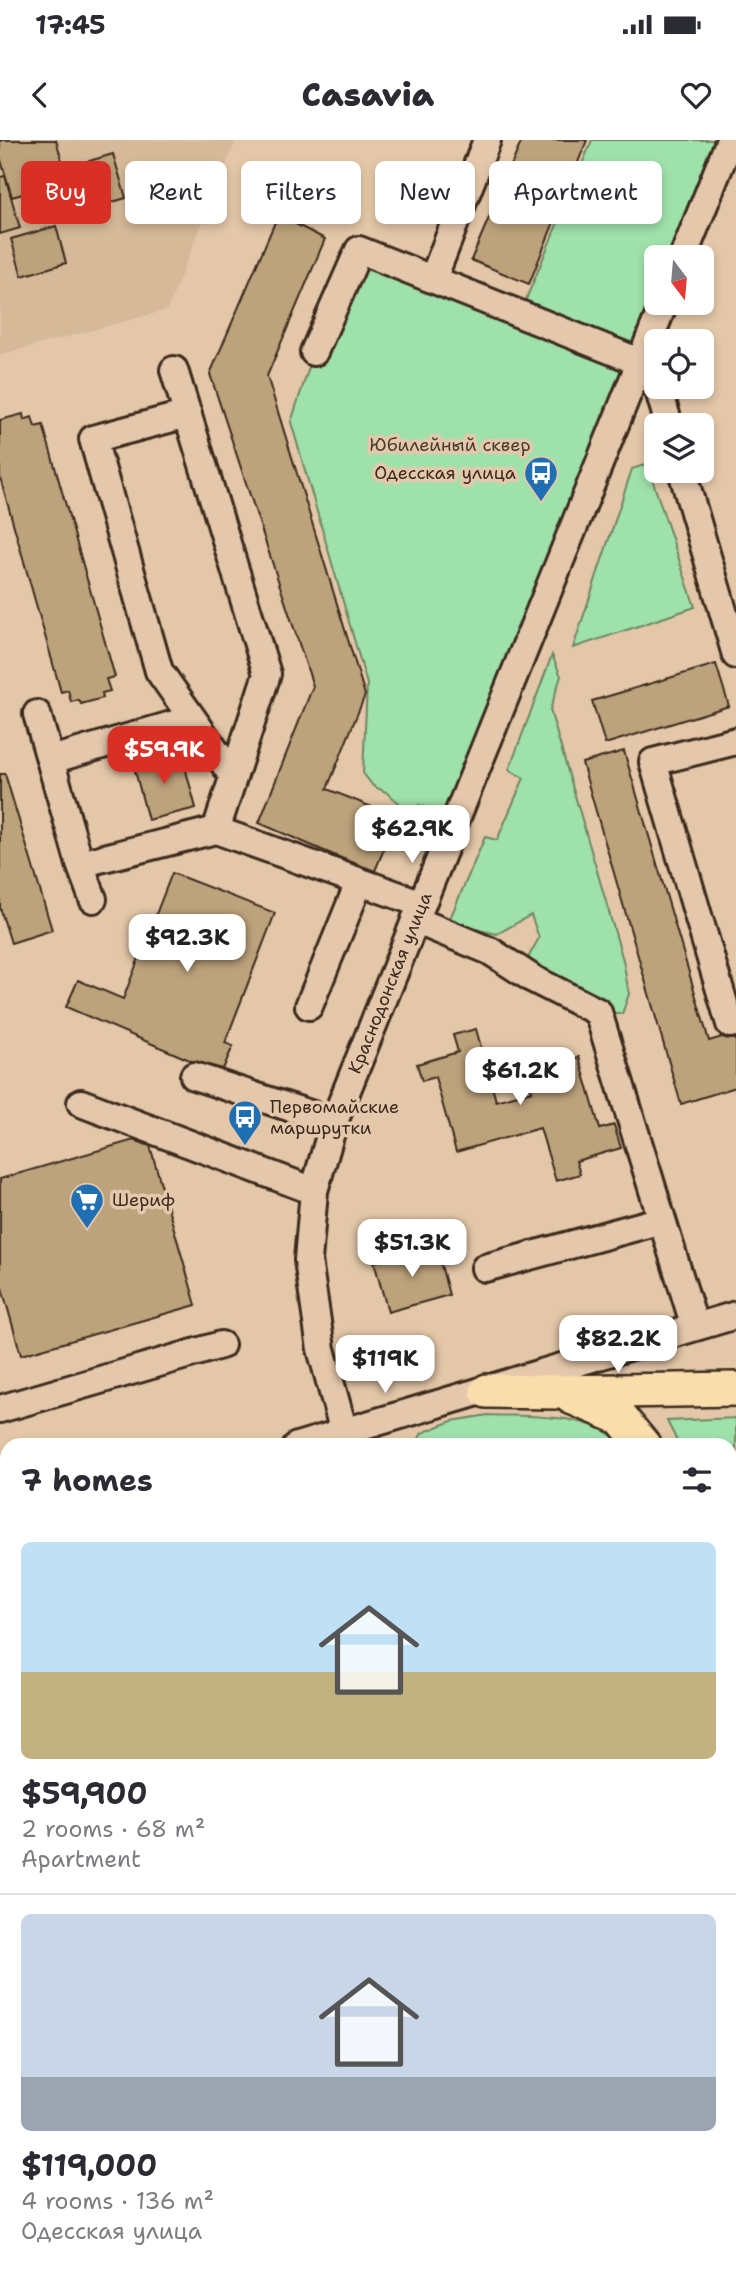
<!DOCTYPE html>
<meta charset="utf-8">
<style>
:root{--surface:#fff;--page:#f7f7f7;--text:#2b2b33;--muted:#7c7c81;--line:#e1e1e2;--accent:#d93025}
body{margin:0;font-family:"Shantell Sans",sans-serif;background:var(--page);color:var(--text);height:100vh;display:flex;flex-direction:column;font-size:26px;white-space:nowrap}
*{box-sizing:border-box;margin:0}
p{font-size:23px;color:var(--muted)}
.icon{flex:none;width:38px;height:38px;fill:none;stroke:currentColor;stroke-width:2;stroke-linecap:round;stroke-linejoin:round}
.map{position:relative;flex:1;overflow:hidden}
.drawer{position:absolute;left:0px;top:1298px;width:737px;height:842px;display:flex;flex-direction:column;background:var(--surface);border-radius:21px 21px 0 0;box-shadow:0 4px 10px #0003}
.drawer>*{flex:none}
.banner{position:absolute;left:21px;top:21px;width:695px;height:63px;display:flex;gap:14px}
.needle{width:46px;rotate:164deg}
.controls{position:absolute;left:644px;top:105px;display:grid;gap:14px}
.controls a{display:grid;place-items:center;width:70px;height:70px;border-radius:10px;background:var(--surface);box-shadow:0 4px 10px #0003;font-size:35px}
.price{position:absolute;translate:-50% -60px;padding:0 16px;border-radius:14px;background:#fff;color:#222;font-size:23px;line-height:46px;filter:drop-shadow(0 2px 4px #0008)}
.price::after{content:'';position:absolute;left:50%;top:42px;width:21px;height:16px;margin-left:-10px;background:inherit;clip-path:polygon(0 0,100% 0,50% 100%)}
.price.on{background:var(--accent);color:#fff}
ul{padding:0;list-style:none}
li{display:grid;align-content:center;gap:14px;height:371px;padding:0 21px}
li+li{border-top:2px solid var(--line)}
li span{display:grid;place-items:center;height:217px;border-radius:10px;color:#555}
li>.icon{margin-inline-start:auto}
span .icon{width:126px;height:126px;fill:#fffc;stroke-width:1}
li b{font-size:30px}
h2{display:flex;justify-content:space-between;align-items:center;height:84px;padding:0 21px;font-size:30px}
.chip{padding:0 24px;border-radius:10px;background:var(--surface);box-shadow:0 4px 10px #0003;font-size:24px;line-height:63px}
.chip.on{background:var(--accent);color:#fff}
.status{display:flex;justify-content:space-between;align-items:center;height:49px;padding:0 35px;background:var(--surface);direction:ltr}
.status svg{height:19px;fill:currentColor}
header{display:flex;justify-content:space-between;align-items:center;height:91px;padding:0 21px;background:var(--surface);font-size:32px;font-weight:800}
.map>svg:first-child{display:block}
.built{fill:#d5b998}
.green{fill:#9fe1aa;stroke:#6d8664;stroke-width:2}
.building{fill:#bda37c;stroke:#3b2a1e;stroke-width:2}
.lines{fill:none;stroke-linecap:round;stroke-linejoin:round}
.minor-casing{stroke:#3b2a1e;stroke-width:32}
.major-casing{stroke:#3b2a1e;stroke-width:38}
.minor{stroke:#e5c8ac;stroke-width:26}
.major{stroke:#f9deab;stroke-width:33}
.rail{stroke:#3b2a1e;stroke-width:5}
.labels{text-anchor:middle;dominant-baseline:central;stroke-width:7;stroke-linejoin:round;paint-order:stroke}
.park-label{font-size:18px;fill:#453c2c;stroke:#e5c8ac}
.poi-label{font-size:18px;fill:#3b2a1e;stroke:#e5c8ac;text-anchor:start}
.street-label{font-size:18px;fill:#3b2a1e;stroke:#e5c8ac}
</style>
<div class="status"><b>17:45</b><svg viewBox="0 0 49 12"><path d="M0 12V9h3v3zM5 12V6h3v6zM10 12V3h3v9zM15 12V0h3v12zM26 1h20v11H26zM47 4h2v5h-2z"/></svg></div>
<header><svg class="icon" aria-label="back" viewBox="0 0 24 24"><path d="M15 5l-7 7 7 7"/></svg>Casavia<svg class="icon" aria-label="heart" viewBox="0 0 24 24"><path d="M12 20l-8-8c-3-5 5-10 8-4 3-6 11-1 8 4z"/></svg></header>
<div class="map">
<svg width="736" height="2139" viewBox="0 0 736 2139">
<rect width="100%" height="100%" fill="#e4c7a8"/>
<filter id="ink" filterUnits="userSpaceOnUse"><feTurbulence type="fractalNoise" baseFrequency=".0143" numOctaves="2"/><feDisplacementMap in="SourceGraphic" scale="14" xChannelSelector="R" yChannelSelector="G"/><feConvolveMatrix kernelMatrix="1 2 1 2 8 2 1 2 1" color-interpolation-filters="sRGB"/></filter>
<g filter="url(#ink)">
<!-- built -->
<path class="built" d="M 0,0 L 236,0 L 167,170 L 0,215 Z
M 7,2032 L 7,2133 L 495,2133 L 497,2139 L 0,2139 L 0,2034 Z"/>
<!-- green -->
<path class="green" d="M 592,0 L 730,0 L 683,117 L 656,117 L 656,163 L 456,679 L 419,665 L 417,669 L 404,667 L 386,652 L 373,646 L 363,633 L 367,544 L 291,282 L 314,212 L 359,110 L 520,174 Z
M 647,324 L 695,467 L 573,508 L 632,329 Z
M 552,515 L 561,536 L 550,570 L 623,820 L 629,854 L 622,874 L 598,872 L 533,839 L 529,816 L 539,798 L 531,775 L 497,794 L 448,783 L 485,697 L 497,700 L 524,638 L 509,630 Z
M 488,1275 C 526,1277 598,1272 622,1306 L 415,1306 L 422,1293 L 452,1281 Z
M 736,1278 L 736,1347 L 730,1351 L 730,1306 L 679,1305 L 667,1281 Z
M 7,1417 L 7,1518 L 0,1516 L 0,1419 Z
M 736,1554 L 736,1654 L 730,1655 L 730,1556 Z
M 736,1668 L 736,1813 L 730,1815 L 730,1670 Z"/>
<!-- building -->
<path class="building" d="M 0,0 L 56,0 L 68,41 L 12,57 L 0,17 Z
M 522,0 L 587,0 L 529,144 L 471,120 Z
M 113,14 L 126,58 L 82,71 L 69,27 Z
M 5,36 L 20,88 L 0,94 L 0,37 Z
M 278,75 L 325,99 L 267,236 L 365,555 L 327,649 L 397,677 L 375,731 L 336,716 L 259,683 L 313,546 L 210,234 Z
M 56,86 L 66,123 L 22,136 L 11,99 Z
M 23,274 L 24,280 L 32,277 L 35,287 L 43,285 L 115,537 L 106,539 L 110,551 L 102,553 L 103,558 L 81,564 L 79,560 L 71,562 L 68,550 L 61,552 L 0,337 L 0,280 Z
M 716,524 L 729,566 L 605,604 L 592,561 Z
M 624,611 L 709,901 L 722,897 L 736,899 L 736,947 L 681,964 L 582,623 Z
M 181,612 L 196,668 L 148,680 L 133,623 Z
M 0,634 L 5,634 L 52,790 L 11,803 L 0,768 Z
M 172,733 L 275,773 L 225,903 L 233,906 L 223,929 L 192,921 L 66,867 L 78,840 L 123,859 Z
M 476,889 L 496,961 L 532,951 L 527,932 L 579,917 L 600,989 L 614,985 L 621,1008 L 576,1021 L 580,1034 L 556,1041 L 540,988 L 456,1012 L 435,937 L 422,941 L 417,924 L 458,912 L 453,895 Z
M 134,1000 L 150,1006 L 196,1165 L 21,1215 L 0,1141 L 0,1039 Z
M 436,1106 L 449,1155 L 388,1172 L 374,1122 Z"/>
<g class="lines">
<!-- minor casing -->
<g class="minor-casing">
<path id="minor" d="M 683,117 L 730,0
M 433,139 L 487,0
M 314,212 L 359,110 L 640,222
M 174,230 L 267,534 L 216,690
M 658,247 L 669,285
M 188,274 L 93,299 L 159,531 L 233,636
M 682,331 L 736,515
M 37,574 L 80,724 L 93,759
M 736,601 L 653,622 L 730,884 L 736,883
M 51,620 L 192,579
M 80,724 L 216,690 L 422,764
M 415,780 L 490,811 L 533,839 L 598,872 L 695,1187
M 309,866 L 359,743
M 194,936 L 334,982
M 81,963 L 314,1051
M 485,1128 L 662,1080
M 0,1269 L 221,1205
M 297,1306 L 736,1175
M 348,1306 L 321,1209 L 308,1120 L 314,1051 L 334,982 L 664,163
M 0,1393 L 7,1391
M 730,1867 L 736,1865
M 730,2008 L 736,2029
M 0,2071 L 7,2069
M 286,2133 L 288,2139
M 368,2133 L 371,2139
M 420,2133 L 422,2139
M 478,2133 L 480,2139
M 607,2133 L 608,2139"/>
</g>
<!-- major casing -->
<g class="major-casing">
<path id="major" d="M 487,1251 L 559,1252 L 736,1249
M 571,1257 L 621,1278 L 644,1306
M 730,1375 L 736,1371
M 730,1457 L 736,1455
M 0,1535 L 7,1536
M 0,1566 L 7,1567"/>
</g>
<!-- minor -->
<use href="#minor" class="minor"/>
<!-- major -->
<use href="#major" class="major"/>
<!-- rail -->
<path class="rail" d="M 730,1508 L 736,1506
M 730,1526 L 736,1524
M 0,1739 L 7,1737
M 0,1757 L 7,1755"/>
</g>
</g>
<!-- icons -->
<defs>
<g id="bus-pin" transform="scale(1.75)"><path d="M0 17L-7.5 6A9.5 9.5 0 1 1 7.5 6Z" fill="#1f6fb2" stroke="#e5c8ac"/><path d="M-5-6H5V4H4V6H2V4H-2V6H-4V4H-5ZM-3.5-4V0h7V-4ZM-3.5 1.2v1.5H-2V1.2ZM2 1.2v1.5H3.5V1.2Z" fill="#fff"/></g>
<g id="supermarket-pin" transform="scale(1.75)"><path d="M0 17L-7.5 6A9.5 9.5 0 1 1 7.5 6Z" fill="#1f6fb2" stroke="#e5c8ac"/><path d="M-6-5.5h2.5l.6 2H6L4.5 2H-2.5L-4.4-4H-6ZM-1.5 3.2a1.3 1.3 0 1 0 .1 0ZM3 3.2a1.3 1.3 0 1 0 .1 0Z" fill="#fff"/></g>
</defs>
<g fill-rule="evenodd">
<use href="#bus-pin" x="541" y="333"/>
<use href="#bus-pin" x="245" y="977"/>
<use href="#supermarket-pin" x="87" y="1060"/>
</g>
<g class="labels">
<!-- park labels -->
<g class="park-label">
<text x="450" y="305">Юбилейный сквер</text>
</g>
<!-- poi labels -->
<g class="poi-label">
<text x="516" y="333" text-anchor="end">Одесская улица</text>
<text x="270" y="967">Первомайские<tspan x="270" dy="21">маршрутки</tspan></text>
<text x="112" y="1060">Шериф</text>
</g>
<!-- street labels -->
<g class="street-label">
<text transform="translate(390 843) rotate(-68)">Краснодонская улица</text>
</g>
</g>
</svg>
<div class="controls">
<a><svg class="needle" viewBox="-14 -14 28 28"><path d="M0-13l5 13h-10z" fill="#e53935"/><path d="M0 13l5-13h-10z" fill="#7c7c81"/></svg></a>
<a><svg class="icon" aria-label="locate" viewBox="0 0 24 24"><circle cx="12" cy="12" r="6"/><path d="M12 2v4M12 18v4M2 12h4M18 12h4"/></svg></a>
<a><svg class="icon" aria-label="layers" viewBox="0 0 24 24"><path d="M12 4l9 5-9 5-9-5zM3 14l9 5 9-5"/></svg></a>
</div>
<b class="price on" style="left:164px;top:646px">$59.9K</b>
<b class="price" style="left:412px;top:725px">$62.9K</b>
<b class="price" style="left:187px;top:834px">$92.3K</b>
<b class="price" style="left:520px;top:967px">$61.2K</b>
<b class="price" style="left:412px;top:1139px">$51.3K</b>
<b class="price" style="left:618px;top:1235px">$82.2K</b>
<b class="price" style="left:385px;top:1255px">$119K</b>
<div class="banner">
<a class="chip on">Buy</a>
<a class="chip">Rent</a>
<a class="chip">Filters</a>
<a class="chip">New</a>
<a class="chip">Apartment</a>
</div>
<section class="drawer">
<h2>7 homes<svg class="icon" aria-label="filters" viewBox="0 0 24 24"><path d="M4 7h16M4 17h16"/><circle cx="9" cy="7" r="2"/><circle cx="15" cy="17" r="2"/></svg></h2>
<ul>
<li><span style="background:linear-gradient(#bfe0f5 60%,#c2b280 0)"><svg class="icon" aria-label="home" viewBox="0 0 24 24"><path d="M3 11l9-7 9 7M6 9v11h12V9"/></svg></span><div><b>$59,900</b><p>2 rooms · 68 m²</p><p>Apartment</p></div></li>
<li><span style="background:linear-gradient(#c9d6e8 75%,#9aa5b1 0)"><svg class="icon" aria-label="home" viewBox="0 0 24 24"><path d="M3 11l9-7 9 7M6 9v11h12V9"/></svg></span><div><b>$119,000</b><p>4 rooms · 136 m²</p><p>Одесская улица</p></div></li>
</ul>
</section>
</div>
